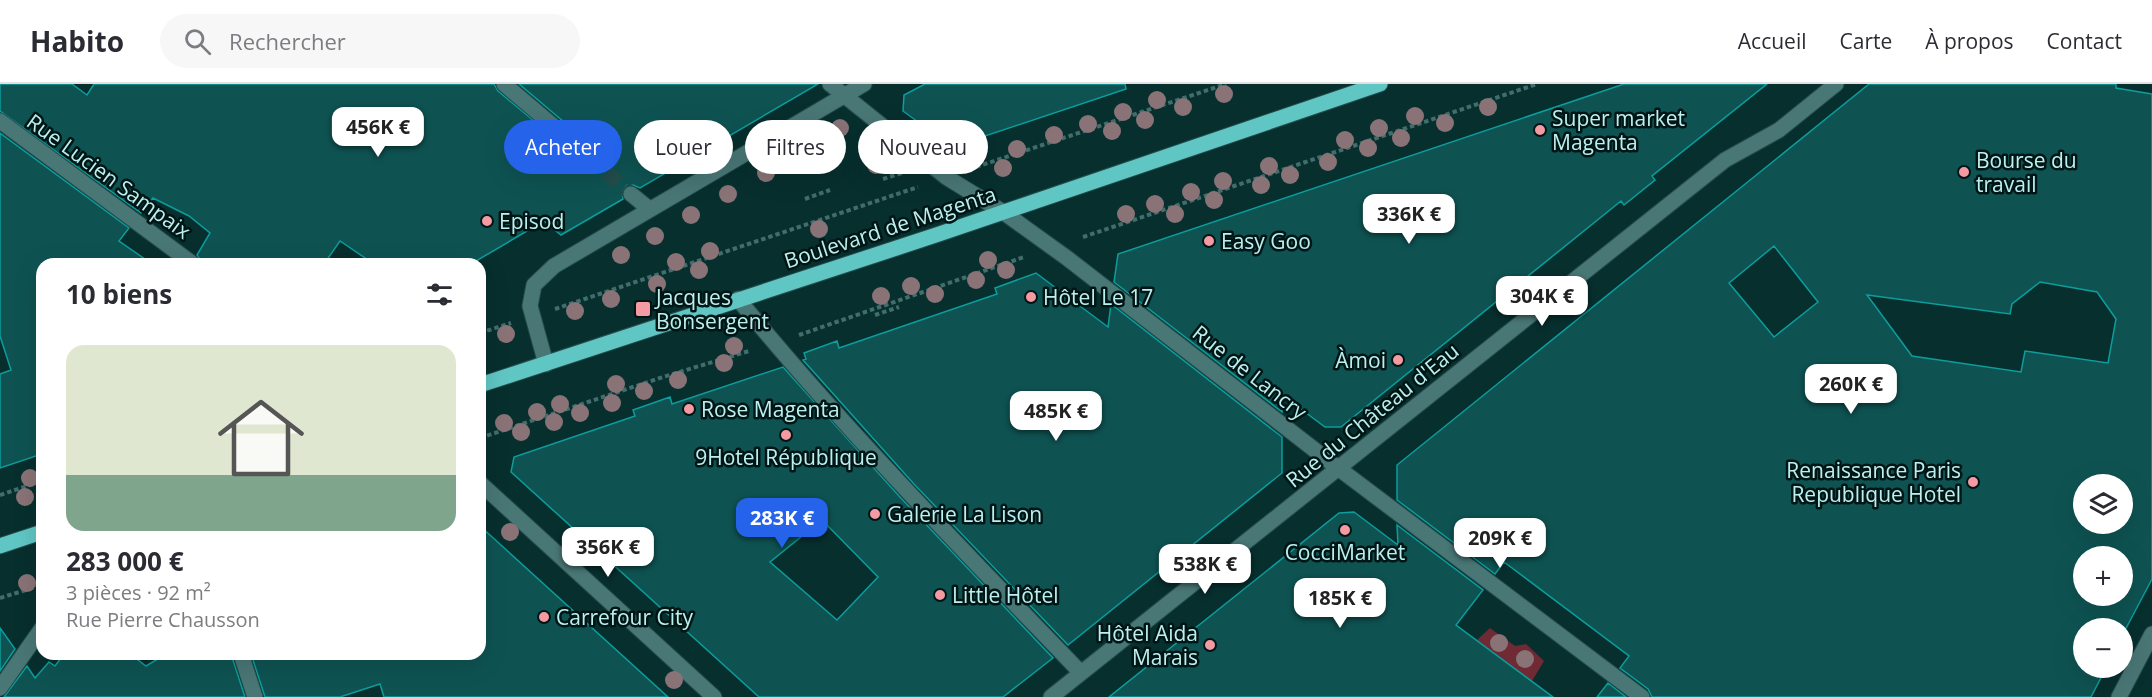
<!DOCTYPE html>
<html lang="fr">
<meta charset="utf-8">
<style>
:root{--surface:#fff;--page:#f7f7f7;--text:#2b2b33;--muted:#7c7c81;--line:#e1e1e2;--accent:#2563eb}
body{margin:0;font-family:"Open Sans",sans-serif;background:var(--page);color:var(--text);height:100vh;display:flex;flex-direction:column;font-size:22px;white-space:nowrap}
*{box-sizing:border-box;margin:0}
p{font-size:20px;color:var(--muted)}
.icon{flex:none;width:33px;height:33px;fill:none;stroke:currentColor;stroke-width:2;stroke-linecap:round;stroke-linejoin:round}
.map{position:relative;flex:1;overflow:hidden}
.details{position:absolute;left:36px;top:174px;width:450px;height:402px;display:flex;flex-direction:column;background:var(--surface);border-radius:18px;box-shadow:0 6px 24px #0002}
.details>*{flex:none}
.banner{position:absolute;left:504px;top:36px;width:570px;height:54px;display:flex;gap:12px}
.fabs{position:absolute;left:2073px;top:390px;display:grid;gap:12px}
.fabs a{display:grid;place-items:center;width:60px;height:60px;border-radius:50%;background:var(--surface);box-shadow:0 6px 24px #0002;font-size:30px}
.price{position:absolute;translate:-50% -51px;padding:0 14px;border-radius:12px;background:#fff;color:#222;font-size:20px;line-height:39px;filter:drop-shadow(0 2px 3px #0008)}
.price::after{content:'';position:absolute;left:50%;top:36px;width:18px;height:14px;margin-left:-9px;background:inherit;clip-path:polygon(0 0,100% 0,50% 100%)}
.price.active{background:var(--accent);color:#fff}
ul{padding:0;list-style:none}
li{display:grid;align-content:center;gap:12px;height:318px;padding:0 30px}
li span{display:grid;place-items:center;height:186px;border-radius:18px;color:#555}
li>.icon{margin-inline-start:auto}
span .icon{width:108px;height:108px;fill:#fffc;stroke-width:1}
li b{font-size:26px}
h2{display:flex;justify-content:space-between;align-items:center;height:72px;padding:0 30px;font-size:26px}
.tag{padding:0 21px;border-radius:27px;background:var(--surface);box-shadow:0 6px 24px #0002;font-size:21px;line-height:54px}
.tag.active{background:var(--accent);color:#fff}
header{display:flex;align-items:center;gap:36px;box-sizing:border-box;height:84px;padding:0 30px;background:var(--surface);border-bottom:2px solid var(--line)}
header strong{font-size:28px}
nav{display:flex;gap:33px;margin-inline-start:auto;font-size:21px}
.search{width:420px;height:54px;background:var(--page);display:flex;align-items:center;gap:15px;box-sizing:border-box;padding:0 21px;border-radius:33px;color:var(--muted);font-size:22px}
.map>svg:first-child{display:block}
.green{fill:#6f2a34}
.building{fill:#0e5352;stroke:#0c9d9c;stroke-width:1.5;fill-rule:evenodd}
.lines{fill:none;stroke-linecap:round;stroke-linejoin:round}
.minor-tunnel{stroke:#224c4b;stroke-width:15;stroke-dasharray:15 8;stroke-linecap:butt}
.minor-casing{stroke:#244e4d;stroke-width:17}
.major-casing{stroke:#244e4d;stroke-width:17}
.path{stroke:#416d6c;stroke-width:4;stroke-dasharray:4.5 3;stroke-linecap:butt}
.minor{stroke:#497776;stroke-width:15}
.major{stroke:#60c6c4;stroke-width:15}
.tree{fill:#897376}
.poi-dot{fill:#f49aa2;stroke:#001515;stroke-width:2}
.labels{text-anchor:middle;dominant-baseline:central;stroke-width:5;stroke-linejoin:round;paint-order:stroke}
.poi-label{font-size:21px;fill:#bcf0ee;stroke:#001515;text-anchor:start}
.street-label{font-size:21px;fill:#bcf0ee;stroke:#001515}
</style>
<header>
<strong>Habito</strong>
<div class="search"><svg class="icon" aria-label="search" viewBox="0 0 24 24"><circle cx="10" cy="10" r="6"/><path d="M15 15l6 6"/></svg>Rechercher</div>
<nav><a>Accueil</a><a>Carte</a><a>À propos</a><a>Contact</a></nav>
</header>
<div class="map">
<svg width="2152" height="613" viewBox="0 0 2152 613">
<rect width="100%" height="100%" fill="#072f2e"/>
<!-- green -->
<path class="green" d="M 1490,544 L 1515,562 L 1526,560 L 1544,577 L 1532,597 L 1477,556 Z"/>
<!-- building -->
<path class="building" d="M 0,0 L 72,0 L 87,11 L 94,0 L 494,0 L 498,7 L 589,83 L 597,80 L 599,75 L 597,66 L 519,0 L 818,0 L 640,104 L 633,101 L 627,101 L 622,108 L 623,115 L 561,151 L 544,137 L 471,180 L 374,180 L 340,157 L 324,180 L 203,180 L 197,171 L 210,149 L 189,132 L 153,114 L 141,129 L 0,27 Z
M 925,0 L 1125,0 L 1126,5 L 952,63 L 903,27 L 904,11 Z
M 1624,0 L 1767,0 L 1652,92 L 1655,96 L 1624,121 L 1621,117 L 1341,343 L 1325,343 L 1282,311 L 1282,328 L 1114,198 L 1118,170 Z
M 1869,0 L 2116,0 L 2116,4 L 2152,10 L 2152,495 L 2122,552 L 2122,544 L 2084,544 L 2084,584 L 2106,584 L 2091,613 L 1652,613 L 1648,605 L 1620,584 L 1629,572 L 1504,478 L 1495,490 L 1397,416 L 1397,381 ZM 1774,162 L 1818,218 L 1774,253 L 1729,199 ZM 2040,198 L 2097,208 L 2116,235 L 2108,279 L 2025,267 L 2021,288 L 1912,272 L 1867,211 L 2010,230 L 2012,220 ZM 2084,400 L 2122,400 L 2122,440 L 2084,440 ZM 2084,472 L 2122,472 L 2122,512 L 2084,512 Z
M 0,49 L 129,144 L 119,157 L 152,180 L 42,180 L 42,370 L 0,384 L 0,290 L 11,286 L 0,252 Z
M 1036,189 L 1108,243 L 1111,220 L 1282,353 L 1282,389 L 1068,561 L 913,399 L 803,276 L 806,275 L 804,269 L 837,257 L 839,264 L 997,210 L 995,204 Z
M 783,283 L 899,412 L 1053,574 L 1003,613 L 759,613 L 511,388 L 514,373 L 635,332 L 633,326 L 670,313 L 672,320 ZM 822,436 L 878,493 L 837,536 L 770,478 Z
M 1354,428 L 1398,461 L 1397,441 L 1483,506 L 1456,541 L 1553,613 L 1109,613 L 1339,429 Z
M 480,442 L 668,613 L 384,613 L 380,600 L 340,613 L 265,613 L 251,570 L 480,570 Z
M 0,544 L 15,565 L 0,587 Z
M 64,570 L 130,570 L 146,582 L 166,570 L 231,570 L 245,613 L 4,613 L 27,582 L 35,594 L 49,578 L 55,582 Z
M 1608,599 L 1626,613 L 1597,613 Z"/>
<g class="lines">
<!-- minor-tunnel -->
<path class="minor-tunnel" d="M 590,73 L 631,110"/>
<!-- minor casing -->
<g class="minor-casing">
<path id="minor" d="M 504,0 L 590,73
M 830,0 L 946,93 L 1003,128 L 1067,174 L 1338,384 L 1642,613
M 0,37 L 193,180
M 631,110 L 648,124
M 738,215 C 845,346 964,467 1081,589
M 546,280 L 530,222 L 534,201 L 554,182 L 864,0
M 480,399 L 714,613
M 241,570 L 255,613
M 0,604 L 42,544
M 1051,613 L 1725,76 L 1779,46 L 1836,0
M 2119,613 L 2152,550"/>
</g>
<!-- major casing -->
<g class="major-casing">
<path id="major" d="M 480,301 L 939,150 L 1380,0
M 0,462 L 42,448"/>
</g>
<!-- path -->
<path class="path" d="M 976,83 L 1226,0
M 883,95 L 902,89
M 805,115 L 830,106
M 1083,153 L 1537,0
M 555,225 L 918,103
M 875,231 L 899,223
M 480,249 L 511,239
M 799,251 L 1024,173
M 480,354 L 663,293 L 749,267
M 0,411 L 42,397
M 0,514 L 42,501"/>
<!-- minor -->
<use href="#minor" class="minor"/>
<!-- major -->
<use href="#major" class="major"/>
</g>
<!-- trees -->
<g class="tree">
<circle cx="1224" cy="10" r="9"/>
<circle cx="1157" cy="16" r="9"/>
<circle cx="1183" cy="23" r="9"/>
<circle cx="1488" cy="23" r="9"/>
<circle cx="1123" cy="28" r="9"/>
<circle cx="1415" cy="32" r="9"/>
<circle cx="1145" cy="36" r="9"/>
<circle cx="1445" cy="39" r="9"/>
<circle cx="1088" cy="40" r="9"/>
<circle cx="840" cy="44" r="9"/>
<circle cx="1379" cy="44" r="9"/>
<circle cx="1112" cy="47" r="9"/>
<circle cx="1054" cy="51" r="9"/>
<circle cx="1401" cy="54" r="9"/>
<circle cx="1345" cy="56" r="9"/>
<circle cx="809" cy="62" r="9"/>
<circle cx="1368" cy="64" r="9"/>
<circle cx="1017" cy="65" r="9"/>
<circle cx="1328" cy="78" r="9"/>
<circle cx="876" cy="81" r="9"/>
<circle cx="1269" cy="82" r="9"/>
<circle cx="1003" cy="84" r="9"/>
<circle cx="766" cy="89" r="9"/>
<circle cx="1290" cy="91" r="9"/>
<circle cx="1223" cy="97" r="9"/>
<circle cx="1261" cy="101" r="9"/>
<circle cx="1191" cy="108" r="9"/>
<circle cx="728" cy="110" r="9"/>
<circle cx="1214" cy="116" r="9"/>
<circle cx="1155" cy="120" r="9"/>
<circle cx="1126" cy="130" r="9"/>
<circle cx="1175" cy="130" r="9"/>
<circle cx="691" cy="131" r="9"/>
<circle cx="819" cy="145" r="9"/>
<circle cx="655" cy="152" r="9"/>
<circle cx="710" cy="167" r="9"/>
<circle cx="621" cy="171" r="9"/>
<circle cx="988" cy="176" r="9"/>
<circle cx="676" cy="178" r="9"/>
<circle cx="699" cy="186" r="9"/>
<circle cx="1006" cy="186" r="9"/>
<circle cx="976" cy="196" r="9"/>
<circle cx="657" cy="200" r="9"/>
<circle cx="911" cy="202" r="9"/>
<circle cx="935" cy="210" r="9"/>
<circle cx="881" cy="212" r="9"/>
<circle cx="611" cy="215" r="9"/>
<circle cx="575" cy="227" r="9"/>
<circle cx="506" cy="250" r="9"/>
<circle cx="734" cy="262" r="9"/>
<circle cx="724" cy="279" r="9"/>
<circle cx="678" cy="296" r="9"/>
<circle cx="616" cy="300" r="9"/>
<circle cx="644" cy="307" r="9"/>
<circle cx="612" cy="319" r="9"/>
<circle cx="560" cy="320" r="9"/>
<circle cx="537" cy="328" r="9"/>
<circle cx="580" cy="329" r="9"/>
<circle cx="554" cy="338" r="9"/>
<circle cx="504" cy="339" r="9"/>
<circle cx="521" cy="348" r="9"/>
<circle cx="30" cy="394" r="9"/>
<circle cx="25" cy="413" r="9"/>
<circle cx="510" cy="448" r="9"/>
<circle cx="27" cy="499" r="9"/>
<circle cx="1499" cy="559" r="9"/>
<circle cx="1525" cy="575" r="9"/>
<circle cx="674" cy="596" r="9"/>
</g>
<!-- markers -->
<g class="poi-dot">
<circle cx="1540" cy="46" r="6"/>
<circle cx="1964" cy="88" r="6"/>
<circle cx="487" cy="137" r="6"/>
<circle cx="1209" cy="157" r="6"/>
<circle cx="1031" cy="213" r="6"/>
<rect x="635" y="217" width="16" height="16" rx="3"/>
<circle cx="1398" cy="276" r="6"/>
<circle cx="689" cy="325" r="6"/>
<circle cx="786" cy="351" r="6"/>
<circle cx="1973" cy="398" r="6"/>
<circle cx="875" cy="430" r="6"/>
<circle cx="1345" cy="446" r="6"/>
<circle cx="940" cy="511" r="6"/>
<circle cx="544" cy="533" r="6"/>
<circle cx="1210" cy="561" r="6"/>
</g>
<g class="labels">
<!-- poi labels -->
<g class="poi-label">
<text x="1552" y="34">Super market<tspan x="1552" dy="24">Magenta</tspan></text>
<text x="1976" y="76">Bourse du<tspan x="1976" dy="24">travail</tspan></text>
<text x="499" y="137">Episod</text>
<text x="1221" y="157">Easy Goo</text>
<text x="656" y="213">Jacques<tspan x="656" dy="24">Bonsergent</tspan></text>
<text x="1043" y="213">Hôtel Le 17</text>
<text x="1386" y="276" text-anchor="end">Àmoi</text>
<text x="701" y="325">Rose Magenta</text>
<text x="786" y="373" text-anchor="middle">9Hotel République</text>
<text x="1961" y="386" text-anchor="end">Renaissance Paris<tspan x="1961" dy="24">Republique Hotel</tspan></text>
<text x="887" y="430">Galerie La Lison</text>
<text x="1345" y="468" text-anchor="middle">CocciMarket</text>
<text x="952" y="511">Little Hôtel</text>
<text x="556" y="533">Carrefour City</text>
<text x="1198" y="549" text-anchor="end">Hôtel Aida<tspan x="1198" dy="24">Marais</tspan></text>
</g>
<!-- street labels -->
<g class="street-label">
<text transform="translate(109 92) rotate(36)">Rue Lucien Sampaix</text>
<text transform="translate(890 143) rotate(-18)">Boulevard de Magenta</text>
<text transform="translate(1250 288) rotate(38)">Rue de Lancry</text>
<text transform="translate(1372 331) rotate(-39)">Rue du Château d'Eau</text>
</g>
</g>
</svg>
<div class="fabs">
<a><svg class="icon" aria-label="layers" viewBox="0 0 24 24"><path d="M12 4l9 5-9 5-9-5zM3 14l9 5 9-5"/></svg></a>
<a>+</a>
<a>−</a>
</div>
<b class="price" style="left:378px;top:74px">456K €</b>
<b class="price" style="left:1409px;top:161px">336K €</b>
<b class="price" style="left:1542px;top:243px">304K €</b>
<b class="price" style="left:1851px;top:331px">260K €</b>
<b class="price" style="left:1056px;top:358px">485K €</b>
<b class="price active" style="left:782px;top:465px">283K €</b>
<b class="price" style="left:1500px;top:485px">209K €</b>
<b class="price" style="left:608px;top:494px">356K €</b>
<b class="price" style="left:1205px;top:511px">538K €</b>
<b class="price" style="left:1340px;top:545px">185K €</b>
<div class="banner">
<a class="tag active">Acheter</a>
<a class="tag">Louer</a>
<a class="tag">Filtres</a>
<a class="tag">Nouveau</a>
</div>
<section class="details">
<h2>10 biens<svg class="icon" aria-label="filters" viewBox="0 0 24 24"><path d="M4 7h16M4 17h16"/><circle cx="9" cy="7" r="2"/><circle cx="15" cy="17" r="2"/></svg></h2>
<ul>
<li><span style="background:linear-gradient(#dfe7d0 70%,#7fa58c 0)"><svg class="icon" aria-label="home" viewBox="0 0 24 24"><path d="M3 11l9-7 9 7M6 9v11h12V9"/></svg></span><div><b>283 000 €</b><p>3 pièces · 92 m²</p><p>Rue Pierre Chausson</p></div></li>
</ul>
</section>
</div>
